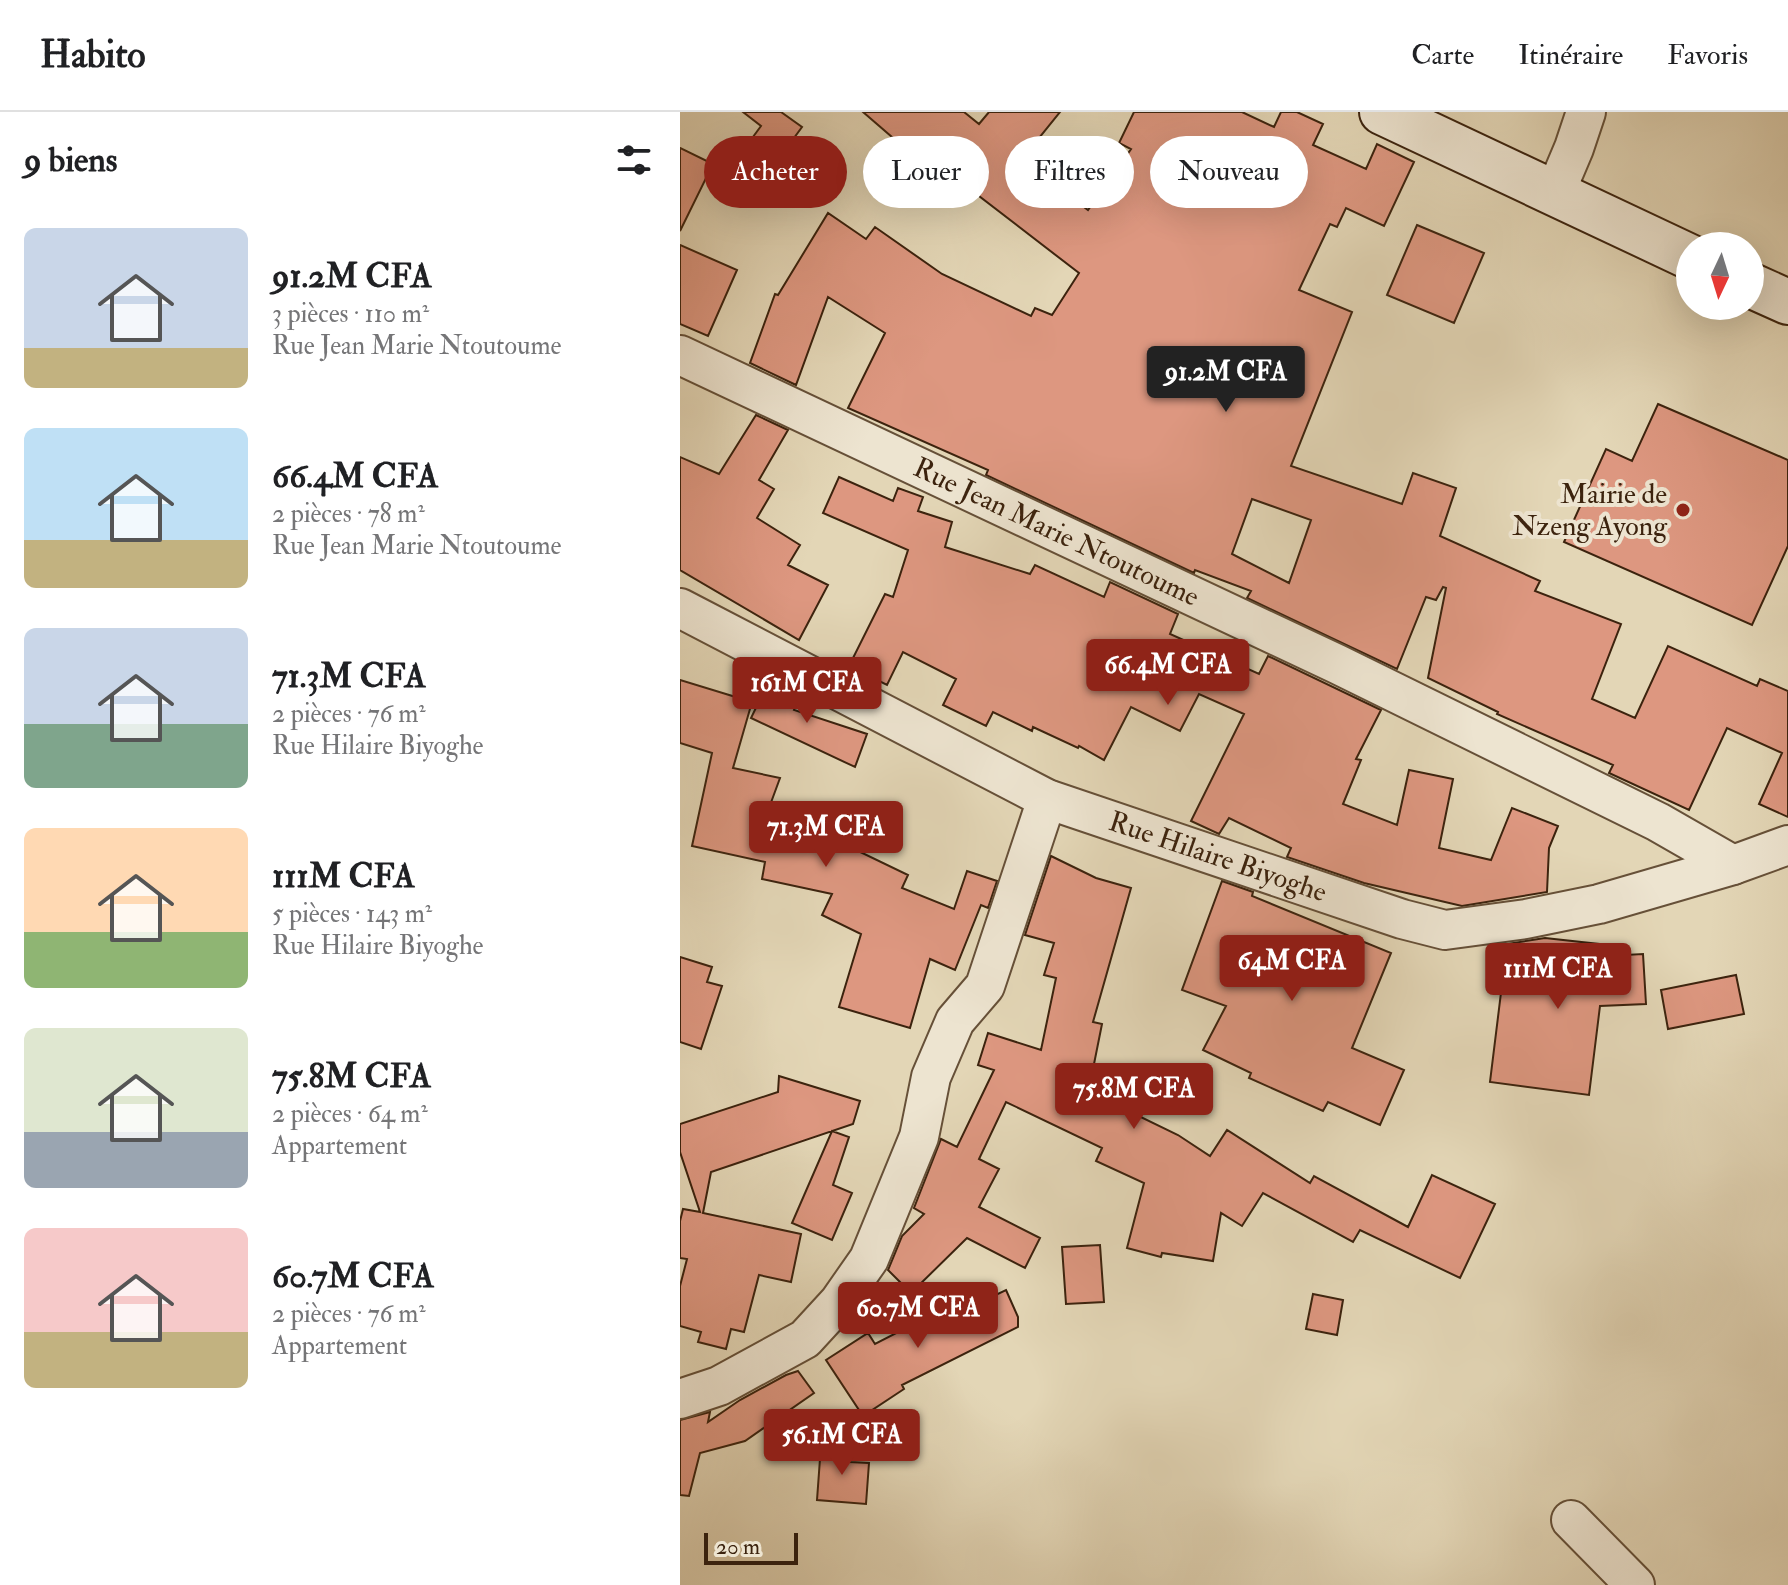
<!DOCTYPE html>
<html lang="fr">
<meta charset="utf-8">
<style>
:root{--surface:#fff;--page:#f2f2f2;--text:#202124;--muted:#757577;--line:#e0e0e0;--accent:#8f2418}
body{margin:0;font-family:"IM FELL Double Pica",serif;background:var(--page);color:var(--text);height:100vh;display:flex;flex-direction:column;font-size:30px;white-space:nowrap}
*{box-sizing:border-box;margin:0}
p{font-size:26px;color:var(--muted)}
.icon{flex:none;width:44px;height:44px;fill:none;stroke:currentColor;stroke-width:2;stroke-linecap:round;stroke-linejoin:round}
.map{position:relative;flex:1;overflow:hidden}
.side{display:flex;flex-direction:column;background:var(--surface);width:680px}
.side>*{flex:none}
.banner{position:absolute;left:24px;top:24px;width:760px;height:72px;display:flex;gap:16px}
.needle{width:52px;rotate:184deg}
.controls{position:absolute;left:996px;top:120px;display:grid;gap:16px}
.controls a{display:grid;place-items:center;width:88px;height:88px;border-radius:50%;background:var(--surface);box-shadow:0 8px 32px #0002;font-size:40px}
.scale{position:absolute;left:24px;bottom:20px;width:94px;box-sizing:border-box;padding-left:8px;border:4px solid #3c230e;border-top:0;font-size:22px;line-height:28px;white-space:nowrap;color:#3c230e;-webkit-text-stroke:6px #ede4d0;paint-order:stroke}
.price{position:absolute;translate:-50% -68px;padding:0 18px;border-radius:8px;background:var(--accent);color:#fff;font-size:26px;line-height:52px;filter:drop-shadow(0 2px 4px #0008)}
.price::after{content:'';position:absolute;left:50%;top:48px;width:24px;height:18px;margin-left:-12px;background:inherit;clip-path:polygon(0 0,100% 0,50% 100%)}
.price.on{background:#222;color:#fff}
ul{padding:0;list-style:none}
li{display:flex;align-items:center;gap:24px;height:200px;padding:0 24px}
li span{display:grid;place-items:center;flex:none;width:224px;height:160px;border-radius:12px;color:#555}
li>.icon{margin-inline-start:auto}
span .icon{width:96px;height:96px;fill:#fffc;stroke-width:1}
li b{font-size:34px}
h2{display:flex;justify-content:space-between;align-items:center;height:96px;padding:0 24px;font-size:34px}
.chip{padding:0 28px;border-radius:36px;background:var(--surface);box-shadow:0 8px 32px #0002;font-size:28px;line-height:72px}
.chip.on{background:var(--accent);color:#fff}
header{display:flex;align-items:center;gap:48px;box-sizing:border-box;height:112px;padding:0 40px;background:var(--surface);border-bottom:2px solid var(--line)}
header strong{font-size:38px}
nav{display:flex;gap:44px;margin-inline-start:auto;font-size:28px}
main{display:flex;flex:1;min-height:0}
.map>svg:first-child{display:block}
.building{fill:#dd9780;stroke:#3c230e;stroke-width:2;fill-rule:evenodd}
.lines{fill:none;stroke-linecap:round;stroke-linejoin:round}
.minor-casing{stroke:#665038;stroke-width:42}
.secondary-casing{stroke:#3c230e;stroke-width:48}
.minor{stroke:#ede4d0;stroke-width:38}
.secondary{stroke:#ede4d0;stroke-width:44}
.poi-dot{fill:#8f2418;stroke:#ede4d0;stroke-width:3}
.labels{text-anchor:middle;dominant-baseline:central;stroke-width:8;stroke-linejoin:round;paint-order:stroke}
.poi-label{font-size:28px;fill:#3c230e;stroke:#ede4d0;text-anchor:end}
.street-label{font-size:28px;fill:#3c230e;stroke:#ede4d0}
</style>
<header>
<strong>Habito</strong>
<nav><a>Carte</a><a>Itinéraire</a><a>Favoris</a></nav>
</header>
<main>
<section class="side">
<h2>9 biens<svg class="icon" aria-label="filters" viewBox="0 0 24 24"><path d="M4 7h16M4 17h16"/><circle cx="9" cy="7" r="2"/><circle cx="15" cy="17" r="2"/></svg></h2>
<ul>
<li><span style="background:linear-gradient(#c9d6e8 75%,#c2b280 0)"><svg class="icon" aria-label="home" viewBox="0 0 24 24"><path d="M3 11l9-7 9 7M6 9v11h12V9"/></svg></span><div><b>91.2M CFA</b><p>3 pièces · 110 m²</p><p>Rue Jean Marie Ntoutoume</p></div></li>
<li><span style="background:linear-gradient(#bfe0f5 70%,#c2b280 0)"><svg class="icon" aria-label="home" viewBox="0 0 24 24"><path d="M3 11l9-7 9 7M6 9v11h12V9"/></svg></span><div><b>66.4M CFA</b><p>2 pièces · 78 m²</p><p>Rue Jean Marie Ntoutoume</p></div></li>
<li><span style="background:linear-gradient(#c9d6e8 60%,#7fa58c 0)"><svg class="icon" aria-label="home" viewBox="0 0 24 24"><path d="M3 11l9-7 9 7M6 9v11h12V9"/></svg></span><div><b>71.3M CFA</b><p>2 pièces · 76 m²</p><p>Rue Hilaire Biyoghe</p></div></li>
<li><span style="background:linear-gradient(#ffd9b3 65%,#8fb573 0)"><svg class="icon" aria-label="home" viewBox="0 0 24 24"><path d="M3 11l9-7 9 7M6 9v11h12V9"/></svg></span><div><b>111M CFA</b><p>5 pièces · 143 m²</p><p>Rue Hilaire Biyoghe</p></div></li>
<li><span style="background:linear-gradient(#dfe7d0 65%,#9aa5b1 0)"><svg class="icon" aria-label="home" viewBox="0 0 24 24"><path d="M3 11l9-7 9 7M6 9v11h12V9"/></svg></span><div><b>75.8M CFA</b><p>2 pièces · 64 m²</p><p>Appartement</p></div></li>
<li><span style="background:linear-gradient(#f6c9c9 65%,#c2b280 0)"><svg class="icon" aria-label="home" viewBox="0 0 24 24"><path d="M3 11l9-7 9 7M6 9v11h12V9"/></svg></span><div><b>60.7M CFA</b><p>2 pièces · 76 m²</p><p>Appartement</p></div></li>
</ul>
</section>
<div class="map">
<svg width="1108" height="1473" viewBox="0 0 1108 1473">
<rect width="100%" height="100%" fill="#e3d6b6"/>
<filter id="stains"><feTurbulence type="fractalNoise" baseFrequency=".0025" numOctaves="4"/><feColorMatrix values="0 0 0 0 .2 0 0 0 0 .09 0 0 0 0 .02 0 0 0 .5 -.17"/></filter>
<radialGradient id="worn" r=".72"><stop offset=".6" stop-color="#630" stop-opacity="0"/><stop offset="1" stop-color="#630" stop-opacity=".3"/></radialGradient>
<!-- building -->
<path class="building" d="M 63,0 L 101,0 L 122,15 L 97,49 L 70,29 L 81,14 Z
M 183,0 L 284,0 L 299,12 L 309,0 L 380,0 L 342,47 L 408,98 L 451,37 L 439,31 L 454,0 L 562,0 L 594,15 L 601,0 L 617,0 L 643,12 L 633,33 L 686,57 L 697,32 L 734,50 L 704,114 L 666,96 L 657,115 L 650,112 L 619,178 L 672,200 L 611,354 L 722,392 L 733,361 L 776,376 L 760,424 L 860,469 L 855,479 L 941,512 L 912,587 L 955,606 L 988,534 L 1077,574 L 1080,567 L 1108,579 L 1108,705 L 1079,692 L 1102,641 L 1047,616 L 1009,698 L 929,661 L 933,653 L 817,602 L 818,600 L 748,566 L 766,476 L 763,475 L 756,488 L 746,485 L 717,557 L 567,486 L 571,479 L 515,458 L 514,461 L 306,363 L 308,358 L 168,296 L 205,221 L 148,185 L 116,273 L 70,251 L 95,182 L 98,183 L 148,101 L 186,127 L 195,115 L 262,162 L 351,204 L 355,196 L 372,203 L 399,161 L 239,38 L 234,44 ZM 572,387 L 631,408 L 609,471 L 552,442 Z
M 0,36 L 33,52 L 0,119 Z
M 737,113 L 804,141 L 774,211 L 707,183 Z
M 0,133 L 57,158 L 28,224 L 0,212 Z
M 978,292 L 1108,348 L 1108,434 L 1072,513 L 884,430 L 926,337 L 952,349 Z
M 76,303 L 108,318 L 79,368 L 94,377 L 77,406 L 120,433 L 108,453 L 148,473 L 119,528 L 0,458 L 0,345 L 39,362 Z
M 159,365 L 213,389 L 218,376 L 243,385 L 238,399 L 272,410 L 265,435 L 350,462 L 355,453 L 424,485 L 430,470 L 498,502 L 490,522 L 579,562 L 588,544 L 701,598 L 676,647 L 681,648 L 663,692 L 717,713 L 729,658 L 773,667 L 759,736 L 811,748 L 832,696 L 878,714 L 869,736 L 867,780 L 782,794 L 684,771 L 607,745 L 611,736 L 549,706 L 539,722 L 511,709 L 564,602 L 519,582 L 500,619 L 451,595 L 424,648 L 399,634 L 398,636 L 353,615 L 352,619 L 313,600 L 306,614 L 263,593 L 276,567 L 223,540 L 207,573 L 169,554 L 205,482 L 213,485 L 228,438 L 143,401 Z
M 90,567 L 120,583 L 114,598 L 187,622 L 175,655 L 71,606 Z
M 0,568 L 72,590 L 53,656 L 100,666 L 89,696 L 228,763 L 222,776 L 274,797 L 287,759 L 317,769 L 308,796 L 301,793 L 275,858 L 250,847 L 230,916 L 159,895 L 181,822 L 142,803 L 152,782 L 82,767 L 85,750 L 12,734 L 32,641 L 0,631 Z
M 371,744 L 416,766 L 451,776 L 413,910 L 422,912 L 413,957 L 444,971 L 434,992 L 498,1023 L 530,1044 L 547,1018 L 630,1071 L 634,1064 L 728,1115 L 752,1063 L 815,1092 L 780,1166 L 680,1118 L 673,1130 L 583,1081 L 562,1114 L 541,1101 L 533,1149 L 482,1141 L 481,1145 L 447,1136 L 464,1071 L 416,1049 L 422,1036 L 326,990 L 299,1047 L 319,1057 L 299,1095 L 360,1126 L 345,1156 L 287,1126 L 231,1181 L 208,1158 L 222,1124 L 244,1102 L 234,1096 L 261,1027 L 277,1035 L 314,958 L 298,953 L 308,921 L 361,938 L 376,866 L 364,863 L 374,831 L 345,823 Z
M 542,769 L 573,780 L 572,784 L 711,841 L 672,936 L 724,958 L 700,1013 L 648,990 L 643,999 L 569,966 L 571,961 L 523,938 L 546,894 L 502,878 Z
M 865,826 L 928,833 L 927,844 L 963,842 L 966,892 L 920,894 L 909,983 L 810,970 L 827,832 Z
M 0,845 L 32,855 L 27,870 L 42,874 L 21,937 L 0,930 Z
M 1056,863 L 1064,902 L 988,917 L 981,878 Z
M 99,964 L 180,989 L 173,1012 L 31,1060 L 23,1101 L 121,1122 L 111,1170 L 79,1163 L 64,1220 L 51,1217 L 46,1237 L 18,1230 L 21,1220 L 0,1214 L 0,1174 L 7,1147 L 0,1146 L 0,1109 L 3,1097 L 20,1100 L 0,1040 L 0,1012 L 98,980 Z
M 152,1019 L 169,1025 L 153,1073 L 172,1081 L 152,1128 L 112,1111 Z
M 420,1133 L 424,1190 L 386,1192 L 382,1135 Z
M 326,1178 L 338,1205 L 338,1215 L 222,1273 L 224,1277 L 183,1304 L 146,1248 L 188,1221 L 195,1232 L 261,1198 L 265,1207 Z
M 633,1182 L 663,1188 L 657,1223 L 626,1217 Z
M 118,1259 L 134,1281 L 65,1329 L 20,1341 L 9,1384 L 0,1383 L 0,1308 L 30,1300 L 28,1310 L 60,1288 L 106,1263 Z
M 141,1333 L 171,1336 L 170,1350 L 189,1351 L 186,1392 L 137,1388 Z"/>
<g class="lines">
<!-- minor casing -->
<g class="minor-casing">
<g id="minor">
<path d="M 875,81 L 894,36 L 906,0"/>
<path id="s1" d="M 0,243 L 657,552 L 978,710 L 1053,753"/>
<path id="s2" d="M 0,496 L 367,687 L 722,807 L 765,818 L 846,807 L 919,792 L 1053,753 L 1108,733"/>
<path d="M 0,1287 L 39,1274 L 125,1227 L 159,1190 L 189,1147 L 239,1025 L 251,965 L 275,909 L 305,874 L 367,687"/>
<path d="M 891,1408 L 955,1473"/>
</g>
</g>
<!-- secondary casing -->
<g class="secondary-casing">
<path id="secondary" d="M 702,0 L 1010,145
M 1070,173 L 1108,190"/>
</g>
<!-- minor -->
<use href="#minor" class="minor"/>
<!-- secondary -->
<use href="#secondary" class="secondary"/>
</g>
<!-- markers -->
<circle class="poi-dot" cx="1003" cy="398" r="8"/>
<g class="labels">
<!-- poi labels -->
<g class="poi-label">
<text x="987" y="382">Mairie de<tspan x="987" dy="32">Nzeng Ayong</tspan></text>
</g>
<!-- street labels -->
<g class="street-label">
<text stroke="none"><textPath href="#s1" startOffset="416">Rue Jean Marie Ntoutoume</textPath></text>
<text stroke="none"><textPath href="#s2" startOffset="594">Rue Hilaire Biyoghe</textPath></text>
</g>
</g>
<rect width="100%" height="100%" filter="url(#stains)"/>
<rect width="100%" height="100%" fill="url(#worn)"/>
</svg>
<div class="controls">
<a><svg class="needle" viewBox="-14 -14 28 28"><path d="M0-13l5 13h-10z" fill="#e53935"/><path d="M0 13l5-13h-10z" fill="#757577"/></svg></a>
</div>
<div class="scale">20 m</div>
<b class="price on" style="left:546px;top:302px">91.2M CFA</b>
<b class="price" style="left:488px;top:595px">66.4M CFA</b>
<b class="price" style="left:127px;top:613px">161M CFA</b>
<b class="price" style="left:146px;top:757px">71.3M CFA</b>
<b class="price" style="left:612px;top:891px">64M CFA</b>
<b class="price" style="left:878px;top:899px">111M CFA</b>
<b class="price" style="left:454px;top:1019px">75.8M CFA</b>
<b class="price" style="left:238px;top:1238px">60.7M CFA</b>
<b class="price" style="left:162px;top:1365px">56.1M CFA</b>
<div class="banner">
<a class="chip on">Acheter</a>
<a class="chip">Louer</a>
<a class="chip">Filtres</a>
<a class="chip">Nouveau</a>
</div>
</div>
</main>
